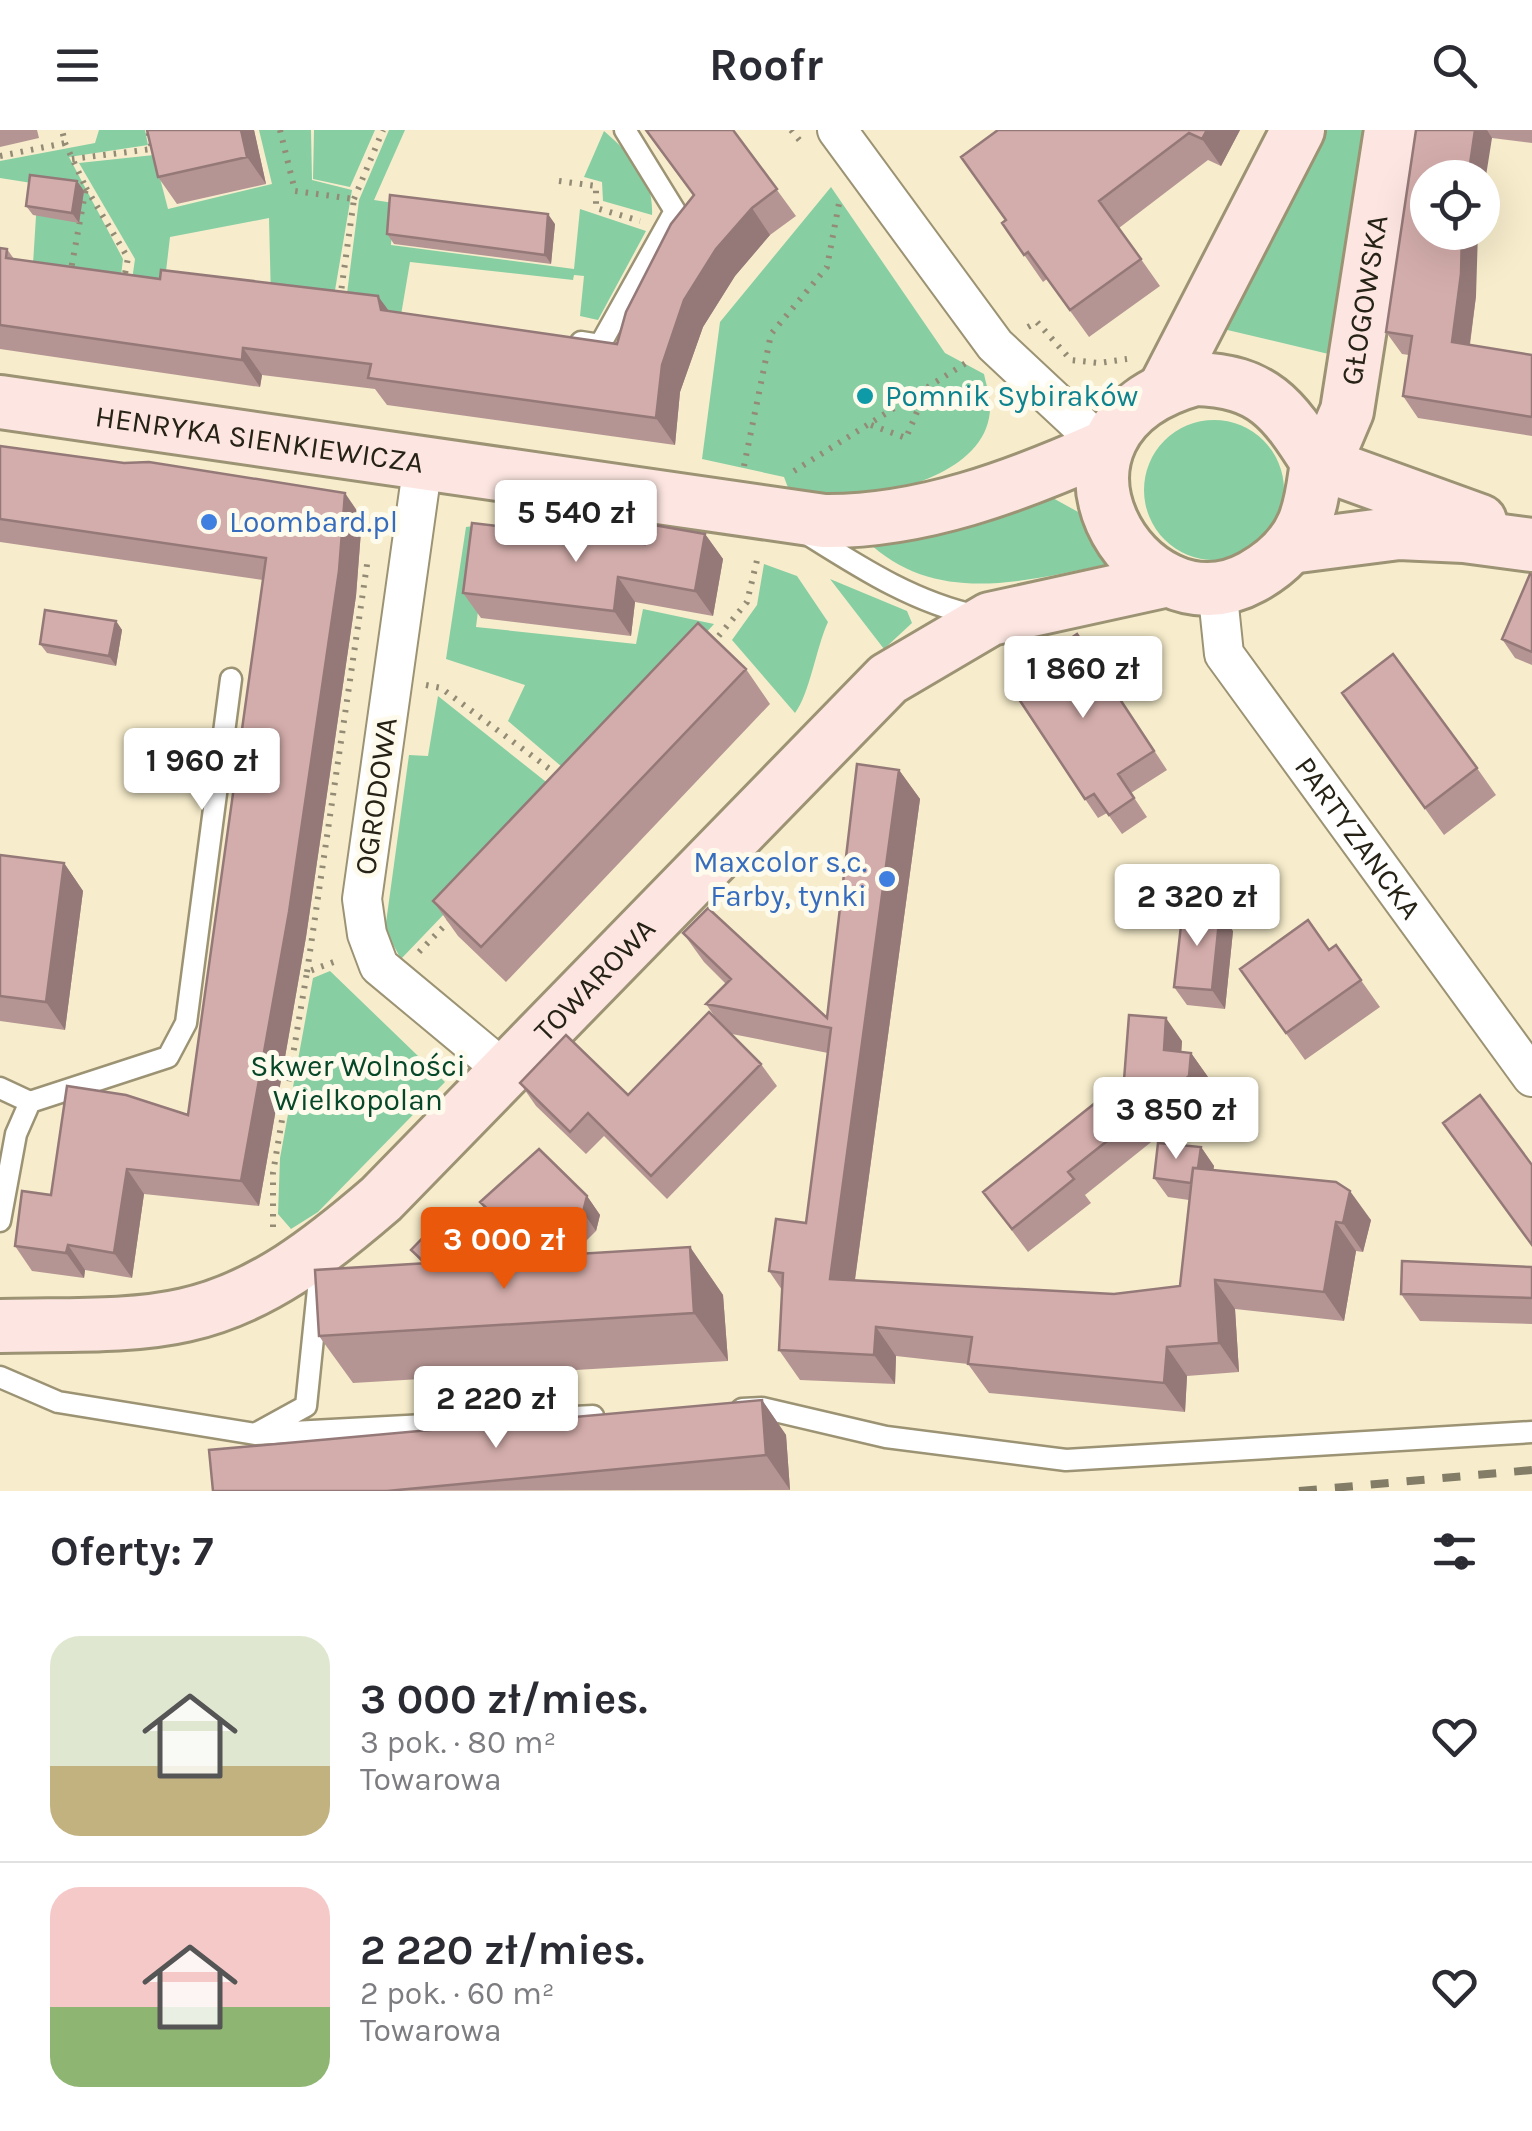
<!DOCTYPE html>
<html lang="pl">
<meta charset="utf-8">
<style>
:root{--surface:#fff;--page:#f2f2f3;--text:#2b2b33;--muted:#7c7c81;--line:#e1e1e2;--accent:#ea580c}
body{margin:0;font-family:Karla,sans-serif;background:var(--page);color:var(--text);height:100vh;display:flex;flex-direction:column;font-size:38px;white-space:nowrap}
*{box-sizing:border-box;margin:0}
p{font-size:32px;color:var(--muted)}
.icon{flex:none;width:55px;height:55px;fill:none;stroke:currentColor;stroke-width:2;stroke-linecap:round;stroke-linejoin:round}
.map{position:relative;height:1361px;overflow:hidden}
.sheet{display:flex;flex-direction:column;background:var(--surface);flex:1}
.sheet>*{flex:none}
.buttons{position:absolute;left:1410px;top:30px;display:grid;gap:20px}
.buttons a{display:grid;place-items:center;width:90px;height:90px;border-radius:50%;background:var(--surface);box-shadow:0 10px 40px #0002;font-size:50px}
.price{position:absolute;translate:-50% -85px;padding:0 22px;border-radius:10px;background:#fff;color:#222;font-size:32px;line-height:65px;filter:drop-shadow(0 2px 5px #0008)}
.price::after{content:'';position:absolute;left:50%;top:60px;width:30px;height:22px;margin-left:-15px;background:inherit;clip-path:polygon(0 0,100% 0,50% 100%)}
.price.current{background:var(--accent);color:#fff}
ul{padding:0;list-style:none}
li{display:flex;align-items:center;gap:30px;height:250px;padding:0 50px}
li+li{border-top:2px solid var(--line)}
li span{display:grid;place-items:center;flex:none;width:280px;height:200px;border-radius:30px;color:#555}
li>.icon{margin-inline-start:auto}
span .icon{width:120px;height:120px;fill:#fffc;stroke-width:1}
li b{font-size:42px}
h2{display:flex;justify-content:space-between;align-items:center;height:120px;padding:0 50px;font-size:42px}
header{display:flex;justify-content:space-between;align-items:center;height:130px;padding:0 50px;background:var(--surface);font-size:45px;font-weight:700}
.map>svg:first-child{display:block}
.green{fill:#88cea3}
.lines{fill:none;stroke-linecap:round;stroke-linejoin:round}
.service-casing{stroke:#9c9374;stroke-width:25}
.minor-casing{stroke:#9c9374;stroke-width:42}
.secondary-casing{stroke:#9c9374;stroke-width:58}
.path{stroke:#938b75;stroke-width:6;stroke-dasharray:2.5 8;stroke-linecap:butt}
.service{stroke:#fff;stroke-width:20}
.minor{stroke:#fff;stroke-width:38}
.secondary{stroke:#fde6e1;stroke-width:52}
.rail{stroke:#837c67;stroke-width:8;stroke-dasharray:18 18;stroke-linecap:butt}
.wall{fill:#b59593}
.shaded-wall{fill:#947978}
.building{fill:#d3adab;stroke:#947978;stroke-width:2.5}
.culture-dot{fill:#0f9aa8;stroke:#fefbed;stroke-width:4}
.shop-dot{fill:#3f7fe0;stroke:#fefbed;stroke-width:4}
.labels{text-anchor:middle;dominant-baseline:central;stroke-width:10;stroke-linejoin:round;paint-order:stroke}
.street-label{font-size:30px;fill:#262216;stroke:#fefbed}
.culture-label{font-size:30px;fill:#0d838f;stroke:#fefbed;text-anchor:start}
.shop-label{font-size:30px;fill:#366cbe;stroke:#fefbed;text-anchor:start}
.park-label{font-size:30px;fill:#064729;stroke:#fefbed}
</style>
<header><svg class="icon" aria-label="menu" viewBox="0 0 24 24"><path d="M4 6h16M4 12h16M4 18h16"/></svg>Roofr<svg class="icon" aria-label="search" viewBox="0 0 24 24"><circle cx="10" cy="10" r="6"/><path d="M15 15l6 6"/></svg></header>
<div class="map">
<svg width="1532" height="1361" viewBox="0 0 1532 1361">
<rect width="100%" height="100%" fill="#f7edcc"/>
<!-- green -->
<path class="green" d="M 99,0 L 145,0 L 148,15 L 69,27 L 123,129 L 119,163 L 32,150 L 38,54 L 0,48 L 0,31 L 95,13 Z
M 259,0 L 311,0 L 312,50 L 352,60 L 332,178 L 271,170 L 269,88 L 170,107 L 163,167 L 130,164 L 135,129 L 79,33 L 154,25 L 168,79 L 272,54 Z
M 314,0 L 375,0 L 350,57 L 313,49 Z
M 389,0 L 405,0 L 374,70 L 394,73 L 391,115 L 574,139 L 580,79 L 646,101 L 598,190 L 580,186 L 584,146 L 574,145 L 573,150 L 410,132 L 400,191 L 345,179 L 359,70 Z
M 1321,0 L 1368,0 L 1337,226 L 1219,198 Z
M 604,1 C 631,25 654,47 652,85 L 603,71 L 602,52 L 584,47 Z
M 831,57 L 945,223 L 984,244 C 986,254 990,265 990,275 C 992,338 901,363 852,366 C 832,368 810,364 790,363 L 784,347 L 702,329 L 720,192 Z
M1144 360a70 70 0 1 1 140 0a70 70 0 1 1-140 0Z
M 1051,367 L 1080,383 L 1110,424 L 1109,434 C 1027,450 935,478 866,410 Z
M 489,394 L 476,497 L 636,514 L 643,479 L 714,494 L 575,648 L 508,591 L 525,555 L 446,529 L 466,397 Z
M 764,434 L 797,446 L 828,492 C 816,518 810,563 795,583 L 732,510 L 757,475 Z
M 830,449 L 907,481 L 912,493 L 884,519 Z
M 438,566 L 560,663 L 401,829 L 385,800 L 409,625 L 428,626 Z
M 330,841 L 445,952 L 318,1082 L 291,1099 L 278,1084 L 280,1028 L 313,848 Z"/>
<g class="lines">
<!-- service casing -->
<g class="service-casing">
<path id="service" d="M 581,212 L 600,215 L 675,81 L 625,0
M 807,404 C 861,438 915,473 978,486
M 0,958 L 30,972
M 0,1091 L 16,1004 L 30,972 L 168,927 L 186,893 L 231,549
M 0,1247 L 58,1272 L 255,1304 L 306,1276 L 320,1140
M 742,1279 L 762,1278 L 886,1307 L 1066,1330 L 1532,1302
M 255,1304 L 593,1286"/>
</g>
<!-- minor casing -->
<g class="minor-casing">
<g id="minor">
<path d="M 837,0 L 995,215 L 1104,317"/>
<path d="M 423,333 L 362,769 L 367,804 L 379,836 L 504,940"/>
<path id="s1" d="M 1217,457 L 1224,524 L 1532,947"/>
</g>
</g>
<!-- secondary casing -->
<g class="secondary-casing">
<g id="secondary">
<path d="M 1195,249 C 1263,251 1283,278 1317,332 C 1314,352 1312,374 1304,393 C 1294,417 1274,435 1252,447 C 1137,511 1012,300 1195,249 Z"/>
<path d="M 1165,258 L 1298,0"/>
<path id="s2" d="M 0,272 L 824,391 C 921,392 1016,356 1104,317"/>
<path id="s3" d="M 1317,332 L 1336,307 L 1347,281 L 1391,0"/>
<path d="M 1317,332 L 1480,391"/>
<path d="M 1290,417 L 1399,403 L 1464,406 L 1532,415"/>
<path id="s4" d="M 0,1196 C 57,1194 129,1198 185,1185 C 262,1168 323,1119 381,1069 L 888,549 L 990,489 L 1168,450"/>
</g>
</g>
<!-- path -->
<path class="path" d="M 280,0 L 295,61 L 354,69 L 340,169
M 791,0 L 801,12
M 65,13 L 86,58 L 70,145
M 0,26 L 65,13 L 62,0
M 72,29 L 152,19 L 148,0
M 559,51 L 596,56 L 596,78 L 640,91
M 86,58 L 128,128 L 124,149
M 354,69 L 383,0
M 1028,197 L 1037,192 L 1071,230 L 1099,233 L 1127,229
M 871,295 L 906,308 L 927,258
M 744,336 L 771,204 L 827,137 L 840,68
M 794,341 L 966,233
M 712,514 L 747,472 L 758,426
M 426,555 L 441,558 L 559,646
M 419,822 L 452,788
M 307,842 L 368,428
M 273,1097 L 273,1043 L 307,842 L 339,830"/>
<!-- service -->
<use href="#service" class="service"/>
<!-- minor -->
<use href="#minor" class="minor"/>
<!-- secondary -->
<use href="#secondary" class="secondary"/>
<!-- rail -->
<path class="rail" d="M 1299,1361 L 1532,1340"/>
</g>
<!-- wall -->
<path class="wall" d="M 0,0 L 37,0 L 39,8 L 0,17 Z
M 254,0 L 266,54 L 177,74 L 158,47 Z
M 645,0 L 733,0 L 796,86 L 770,105 L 735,146 L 703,197 L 680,262 L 675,315 L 387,275 L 375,259 L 262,245 L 260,257 L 0,219 L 0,118 L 7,119 L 14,129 L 617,214 L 694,66 Z
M 998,0 L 1240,0 L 1221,36 L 1208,30 L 1119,98 L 1160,156 L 1089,207 L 1047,149 L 1043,152 L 1002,93 L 1006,90 L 961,27 Z
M 1416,0 L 1532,0 L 1532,13 L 1492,8 L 1428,48 L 1476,166 L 1470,215 L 1532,225 L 1532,306 L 1418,288 L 1403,266 L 1409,225 L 1402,224 L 1386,202 Z
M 77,51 L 84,61 L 79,93 L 33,85 L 26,76 Z
M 555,94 L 551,134 L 394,114 L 387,104 Z
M 0,316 L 362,388 L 356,466 L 306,807 L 259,1076 L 144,1064 L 132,1148 L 85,1140 L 84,1148 L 32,1141 L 15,1116 L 51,1065 L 188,985 L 263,450 L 0,412 Z
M 705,404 L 723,429 L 713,486 L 635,472 L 631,506 L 481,488 L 463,463 L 645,414 Z
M 1532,445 L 1532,535 L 1515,528 L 1502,509 Z
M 116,491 L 122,500 L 116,536 L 47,523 L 40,514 Z
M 1090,523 L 1167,640 L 1131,663 L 1147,687 L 1122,704 L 1107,683 L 1098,688 L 1085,669 Z
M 746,539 L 770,574 L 506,852 L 458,806 L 433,771 Z
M 1342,563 L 1477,638 L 1496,665 L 1444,705 Z
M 899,640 L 920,669 L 855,1150 L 1114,1164 L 1180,1156 L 1189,1070 L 1168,1067 L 1154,1048 L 1201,1017 L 1214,1036 L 1213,1040 L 1371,1090 L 1363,1122 L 1356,1121 L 1344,1191 L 1235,1179 L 1239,1242 L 1187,1246 L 1185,1282 L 989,1263 L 968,1234 L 896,1226 L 895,1254 L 800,1250 L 779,1220 L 782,1160 L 769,1141 L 806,1093 L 828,923 L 732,904 L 761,934 L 777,956 L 667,1069 L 604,1006 L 586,1024 L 536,976 L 520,953 L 628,965 L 717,890 L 706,874 L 726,854 L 704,832 L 683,803 L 827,888 Z
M 0,725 L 64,733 L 83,761 L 65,900 L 0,891 Z
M 1233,801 L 1225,879 L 1187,875 L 1174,857 Z
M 1336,815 L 1380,877 L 1305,930 L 1240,839 L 1329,820 Z
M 1182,911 L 1181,922 L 1191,923 L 1208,947 L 1205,969 L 1085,1065 L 1091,1073 L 1028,1122 L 983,1062 Z
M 587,1066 L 600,1085 L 596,1101 L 573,1124 L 690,1117 L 723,1165 L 728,1231 L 353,1253 L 319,1206 L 422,1133 L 411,1120 L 470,1126 L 465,1131 L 532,1127 L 494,1090 L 480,1072 Z
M 1532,1137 L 1532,1194 L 1420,1191 L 1401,1164 Z
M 762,1270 L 786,1305 L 790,1360 L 213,1361 Z"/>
<!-- shaded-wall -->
<path class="shaded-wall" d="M 241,0 L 254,0 L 266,54 L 247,27 Z
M 1207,0 L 1240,0 L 1221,36 L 1202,9 Z
M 1475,0 L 1487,0 L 1492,8 L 1482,71 L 1482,48 L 1468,48 Z
M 77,51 L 84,61 L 79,93 L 72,83 Z
M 752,78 L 770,105 L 735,146 L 703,197 L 680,262 L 675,315 L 656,288 L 662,235 L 684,170 L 716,119 Z
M 548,84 L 555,94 L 551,134 L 545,125 Z
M 1462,102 L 1478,102 L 1476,166 L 1467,234 L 1452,212 Z
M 378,166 L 397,192 L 381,180 Z
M 243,218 L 262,245 L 260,257 L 242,230 Z
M 345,363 L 362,388 L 356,466 L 306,807 L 259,1076 L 241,1051 Z
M 705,404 L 723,429 L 713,486 L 695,461 Z
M 618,447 L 635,472 L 631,506 L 614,481 Z
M 116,491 L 122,500 L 116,536 L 109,526 Z
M 899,640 L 920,669 L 851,1178 L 830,1149 Z
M 64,733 L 83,761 L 65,900 L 46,872 Z
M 1220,782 L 1233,801 L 1225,879 L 1212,860 Z
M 1166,888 L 1182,911 L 1180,943 L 1164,920 Z
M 1191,923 L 1208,947 L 1205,969 L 1189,946 Z
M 1201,1017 L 1214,1036 L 1209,1072 L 1196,1053 Z
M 127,1039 L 144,1064 L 132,1148 L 114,1123 Z
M 1350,1061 L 1371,1090 L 1363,1122 L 1343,1093 Z
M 587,1066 L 600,1085 L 596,1101 L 583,1082 Z
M 1336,1092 L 1356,1121 L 1344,1191 L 1324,1162 Z
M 68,1115 L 85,1140 L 84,1148 L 66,1123 Z
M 463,1116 L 470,1126 L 444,1154 L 437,1144 Z
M 690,1117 L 723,1165 L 728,1231 L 694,1183 Z
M 1215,1150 L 1235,1179 L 1239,1242 L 1219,1213 Z
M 876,1197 L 896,1226 L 895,1254 L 874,1225 Z
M 1167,1217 L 1187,1246 L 1185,1282 L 1164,1253 Z
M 762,1270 L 786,1305 L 790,1360 L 766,1325 Z"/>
<!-- building -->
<path class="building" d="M 147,0 L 241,0 L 247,27 L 158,47 Z
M 646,0 L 733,0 L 777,59 L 752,78 L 716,119 L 684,170 L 662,235 L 656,288 L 368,248 L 371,234 L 243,218 L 242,230 L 0,195 L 0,118 L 7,119 L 6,128 L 160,149 L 161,140 L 378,166 L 381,180 L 617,214 L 626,182 L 671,94 L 694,65 Z
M 998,0 L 1207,0 L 1202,9 L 1189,3 L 1099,71 L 1141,129 L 1070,180 L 1028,122 L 1024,125 L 1002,93 L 1006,90 L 961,27 Z
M 1416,0 L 1475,0 L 1468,48 L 1428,48 L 1428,102 L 1462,102 L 1461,144 L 1452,212 L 1532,225 L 1532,287 L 1403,266 L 1412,206 L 1386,202 Z
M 30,45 L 77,51 L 72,83 L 26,76 Z
M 390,65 L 548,84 L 545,125 L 387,104 Z
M 0,316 L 124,333 L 149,332 L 345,363 L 339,441 L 289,782 L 241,1051 L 127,1039 L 114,1123 L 68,1115 L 66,1123 L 15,1116 L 22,1061 L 51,1065 L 67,956 L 126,965 L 188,985 L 266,428 L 0,389 Z
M 472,393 L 645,414 L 648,394 L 705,404 L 695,461 L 618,447 L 614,481 L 463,463 Z
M 1530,444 L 1532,445 L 1532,522 L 1502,509 Z
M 45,480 L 116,491 L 109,526 L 40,514 Z
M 698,493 L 746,539 L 481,817 L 433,771 Z
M 1077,504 L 1154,621 L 1118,644 L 1134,668 L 1109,685 L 1094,664 L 1085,669 L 1007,551 Z
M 1393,524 L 1477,638 L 1425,678 L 1342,563 Z
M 857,634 L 899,640 L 830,1149 L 1114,1164 L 1180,1156 L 1193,1038 L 1336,1052 L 1350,1061 L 1343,1093 L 1336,1092 L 1324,1162 L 1215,1150 L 1219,1213 L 1167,1217 L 1164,1253 L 968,1234 L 972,1207 L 876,1197 L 874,1225 L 779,1220 L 783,1143 L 769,1141 L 776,1089 L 806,1093 L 831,898 L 706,874 L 731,849 L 683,803 L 708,778 L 827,888 Z
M 0,725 L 64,733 L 46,872 L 0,866 Z
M 1183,778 L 1220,782 L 1212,860 L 1174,857 Z
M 1308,790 L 1329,820 L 1336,815 L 1361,850 L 1286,903 L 1240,839 Z
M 709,882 L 761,934 L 651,1046 L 588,983 L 570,1002 L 520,953 L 566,905 L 628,965 Z
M 1129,885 L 1166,888 L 1164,920 L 1191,923 L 1189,946 L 1068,1042 L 1074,1049 L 1012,1099 L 983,1062 L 1124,950 Z
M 1480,965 L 1532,1035 L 1532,1115 L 1443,993 Z
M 1158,1013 L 1201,1017 L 1198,1038 L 1193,1038 L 1191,1053 L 1154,1048 Z
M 539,1019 L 587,1066 L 583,1082 L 538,1127 L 480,1072 Z
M 438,1092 L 463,1116 L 449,1132 L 425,1133 L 411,1120 Z
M 690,1117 L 694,1183 L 319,1206 L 315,1140 Z
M 1402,1131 L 1532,1137 L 1532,1168 L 1401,1164 Z
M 762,1270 L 766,1325 L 387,1361 L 213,1361 L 209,1320 Z"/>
<!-- markers -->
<circle class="culture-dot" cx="865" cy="266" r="10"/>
<g class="shop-dot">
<circle cx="209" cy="392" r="10"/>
<circle cx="887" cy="749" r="10"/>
</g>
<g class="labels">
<!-- street labels -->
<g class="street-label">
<text stroke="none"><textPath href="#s3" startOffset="172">GŁOGOWSKA</textPath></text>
<text stroke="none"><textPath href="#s2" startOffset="262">HENRYKA SIENKIEWICZA</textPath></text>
<text transform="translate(376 666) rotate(-82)">OGRODOWA</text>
<text stroke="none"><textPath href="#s1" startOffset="295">PARTYZANCKA</textPath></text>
<text stroke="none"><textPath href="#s4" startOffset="722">TOWAROWA</textPath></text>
</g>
<!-- culture labels -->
<g class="culture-label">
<text x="885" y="266">Pomnik Sybiraków</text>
</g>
<!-- shop labels -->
<g class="shop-label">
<text x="229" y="392">Loombard.pl</text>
<text x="867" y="732" text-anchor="end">Maxcolor s.c.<tspan x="867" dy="34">Farby, tynki</tspan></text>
</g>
<!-- park labels -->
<g class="park-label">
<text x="358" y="936">Skwer Wolności<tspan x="358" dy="34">Wielkopolan</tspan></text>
</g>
</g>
</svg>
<div class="buttons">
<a><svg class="icon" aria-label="locate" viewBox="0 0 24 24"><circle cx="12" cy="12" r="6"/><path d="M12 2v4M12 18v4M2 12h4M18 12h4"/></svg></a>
</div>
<b class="price" style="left:576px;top:435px">5 540 zł</b>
<b class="price" style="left:1083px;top:591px">1 860 zł</b>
<b class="price" style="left:202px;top:683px">1 960 zł</b>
<b class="price" style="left:1197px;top:819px">2 320 zł</b>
<b class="price" style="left:1176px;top:1032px">3 850 zł</b>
<b class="price current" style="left:504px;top:1162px">3 000 zł</b>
<b class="price" style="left:496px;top:1321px">2 220 zł</b>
</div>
<section class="sheet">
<h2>Oferty: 7<svg class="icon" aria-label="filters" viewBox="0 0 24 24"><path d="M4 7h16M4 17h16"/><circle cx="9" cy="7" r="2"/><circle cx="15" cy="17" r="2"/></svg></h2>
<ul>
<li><span style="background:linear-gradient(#dfe7d0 65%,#c2b280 0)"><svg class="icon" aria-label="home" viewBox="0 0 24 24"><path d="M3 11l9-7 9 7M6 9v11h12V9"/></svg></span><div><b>3 000 zł/mies.</b><p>3 pok. · 80 m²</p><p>Towarowa</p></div><svg class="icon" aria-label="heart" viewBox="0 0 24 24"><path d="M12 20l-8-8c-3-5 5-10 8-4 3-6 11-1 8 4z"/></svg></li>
<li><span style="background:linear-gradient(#f6c9c9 60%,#8fb573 0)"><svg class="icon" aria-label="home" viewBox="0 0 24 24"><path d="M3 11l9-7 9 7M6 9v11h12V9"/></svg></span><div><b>2 220 zł/mies.</b><p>2 pok. · 60 m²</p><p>Towarowa</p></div><svg class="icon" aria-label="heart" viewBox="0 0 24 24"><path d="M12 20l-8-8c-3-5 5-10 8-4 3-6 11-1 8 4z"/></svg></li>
</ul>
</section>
